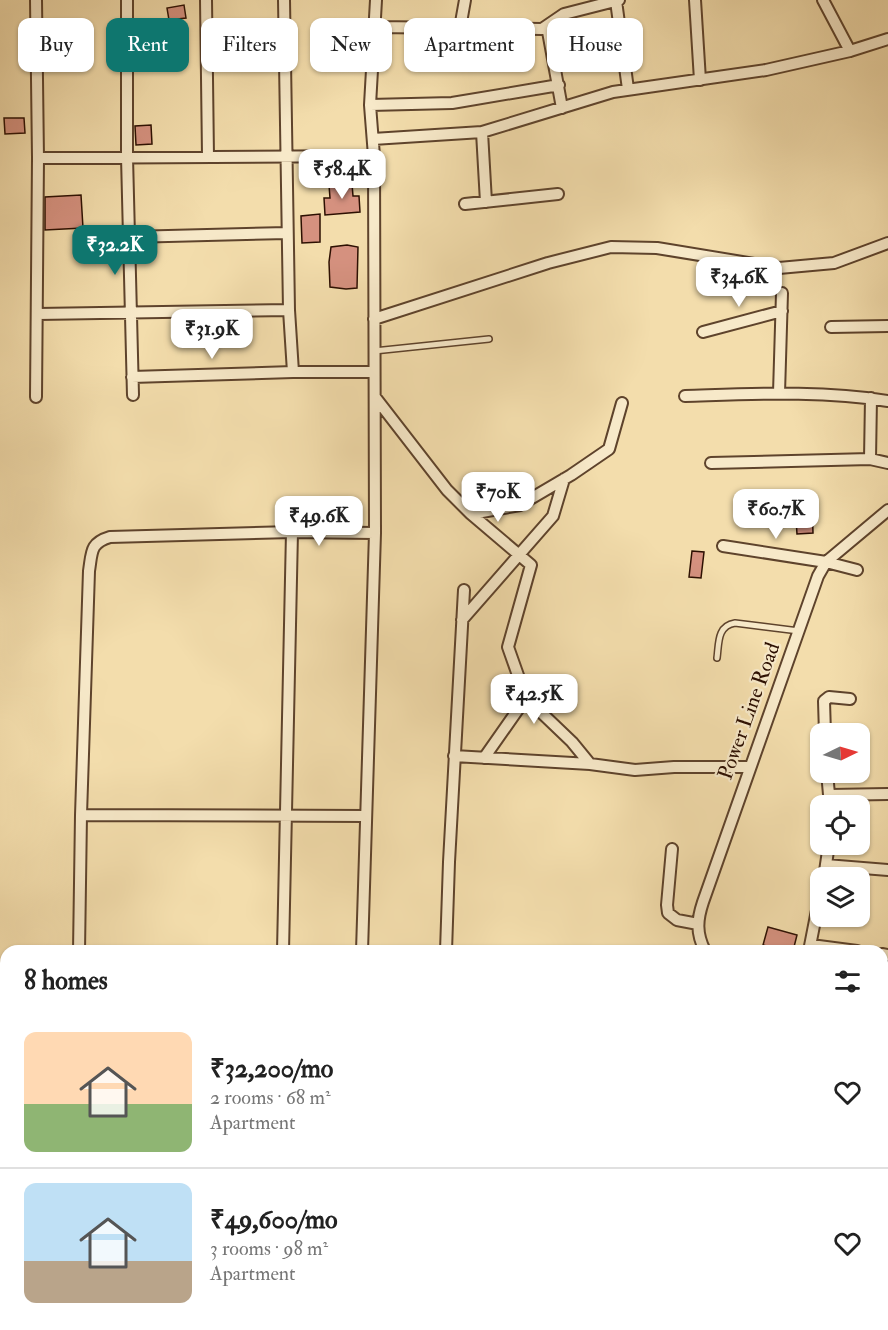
<!DOCTYPE html>
<meta charset="utf-8">
<style>
:root{--surface:#fff;--page:#f2f2f2;--text:#222;--muted:#767676;--line:#e0e0e0;--accent:#0f766e}
body{margin:0;font-family:"IM FELL Double Pica",serif;background:var(--page);color:var(--text);height:100vh;display:flex;flex-direction:column;font-size:22px;white-space:nowrap}
*{box-sizing:border-box;margin:0}
p{font-size:20px;color:var(--muted)}
.icon{flex:none;width:33px;height:33px;fill:none;stroke:currentColor;stroke-width:2;stroke-linecap:round;stroke-linejoin:round}
.map{position:relative;flex:1;overflow:hidden}
.panel{position:absolute;left:0px;top:945px;width:888px;height:386px;display:flex;flex-direction:column;background:var(--surface);border-radius:18px 18px 0 0;box-shadow:0 2px 4px #0004}
.panel>*{flex:none}
.banner{position:absolute;left:18px;top:18px;width:852px;height:54px;display:flex;gap:12px}
.needle{width:39px;rotate:85deg}
.fabs{position:absolute;left:810px;top:723px;display:grid;gap:12px}
.fabs a{display:grid;place-items:center;width:60px;height:60px;border-radius:12px;background:var(--surface);box-shadow:0 2px 4px #0004;font-size:30px}
.price{position:absolute;translate:-50% -51px;padding:0 14px;border-radius:12px;background:#fff;color:#222;font-size:20px;line-height:39px;filter:drop-shadow(0 2px 3px #0008)}
.price::after{content:'';position:absolute;left:50%;top:36px;width:18px;height:14px;margin-left:-9px;background:inherit;clip-path:polygon(0 0,100% 0,50% 100%)}
.price.active{background:var(--accent);color:#fff}
ul{padding:0;list-style:none}
li{display:flex;align-items:center;gap:18px;height:150px;padding:0 24px}
li+li{border-top:2px solid var(--line)}
li span{display:grid;place-items:center;flex:none;width:168px;height:120px;border-radius:12px;color:#555}
li>.icon{margin-inline-start:auto}
span .icon{width:72px;height:72px;fill:#fffc;stroke-width:1}
li b{font-size:26px}
h2{display:flex;justify-content:space-between;align-items:center;height:72px;padding:0 24px;font-size:26px}
.chip{padding:0 21px;border-radius:12px;background:var(--surface);box-shadow:0 2px 4px #0004;font-size:21px;line-height:54px}
.chip.active{background:var(--accent);color:#fff}
.map>svg:first-child{display:block}
.building{fill:#d5917f;stroke:#2d1002;stroke-width:1.5}
.lines{fill:none;stroke-linecap:round;stroke-linejoin:round}
.service-casing{stroke:#5e432c;stroke-width:8}
.minor-casing{stroke:#5e432c;stroke-width:14}
.tertiary-casing{stroke:#5e432c;stroke-width:16}
.service{stroke:#f7e9c9;stroke-width:5}
.minor{stroke:#f7e9c9;stroke-width:10}
.tertiary{stroke:#f7e9c9;stroke-width:14}
.labels{text-anchor:middle;dominant-baseline:central;stroke-width:4.5;stroke-linejoin:round;paint-order:stroke}
.street-label{font-size:21px;fill:#2d1002;stroke:#f7e9c9}
</style>
<div class="map">
<svg width="888" height="1330" viewBox="0 0 888 1330">
<rect width="100%" height="100%" fill="#f3ddac"/>
<filter id="stains"><feTurbulence type="fractalNoise" baseFrequency=".00333" numOctaves="4"/><feColorMatrix values="0 0 0 0 .2 0 0 0 0 .09 0 0 0 0 .02 0 0 0 .5 -.17"/></filter>
<radialGradient id="worn" r=".72"><stop offset=".6" stop-color="#630" stop-opacity="0"/><stop offset="1" stop-color="#630" stop-opacity=".3"/></radialGradient>
<!-- building -->
<path class="building" d="M 184,5 L 186,18 L 169,20 L 167,8 Z
M 4,118 L 24,118 L 25,133 L 5,134 Z
M 151,125 L 152,144 L 136,145 L 135,126 Z
M 352,184 L 353,196 L 359,196 L 360,212 L 325,215 L 324,198 L 330,198 L 329,185 Z
M 81,195 L 83,228 L 45,230 L 45,197 Z
M 320,214 L 320,242 L 302,243 L 301,216 Z
M 347,245 L 358,247 L 357,288 L 346,289 L 330,287 L 329,262 L 331,247 Z
M 812,502 L 813,533 L 797,534 L 795,503 Z
M 692,551 L 704,552 L 701,578 L 689,577 Z
M 768,927 L 797,935 L 793,951 L 784,951 L 763,945 Z"/>
<g class="lines">
<!-- service casing -->
<g class="service-casing">
<path id="service" d="M 374,351 L 489,339
M 717,658 C 719,643 717,626 735,623 L 799,631"/>
</g>
<!-- minor casing -->
<g class="minor-casing">
<path id="minor" d="M 127,0 L 127,157 L 133,395
M 206,0 L 208,156
M 284,0 L 289,310 L 293,372 L 374,372
M 695,0 L 700,80
M 823,0 L 850,51
M 616,1 L 628,89
M 547,26 L 562,108
M 374,27 L 542,29 L 564,14 L 619,0
M 460,28 L 465,0
M 370,105 L 452,103 L 559,85
M 482,132 L 486,202
M 373,139 L 482,132 L 613,92 L 766,70 L 850,51 L 888,39
M 38,158 L 374,156
M 465,204 L 558,194
M 129,237 L 287,233
M 38,314 L 289,310
M 374,319 L 548,263 L 611,247 L 657,248 L 779,268 L 834,263 L 888,243
M 831,327 L 888,326
M 703,332 L 782,311
M 132,377 L 293,372
M 779,393 L 782,293
M 685,396 C 752,394 822,390 888,401
M 36,397 L 38,158 L 36,0
M 375,397 L 447,490 L 471,514 L 520,505 L 571,475 L 609,449 L 622,403
M 870,459 L 871,398
M 711,463 L 870,459 L 888,463
M 471,514 L 531,565 L 508,647 L 526,698 L 572,742 L 590,764 L 635,770 L 674,767 L 750,767
M 723,546 L 826,562 L 857,570
M 462,620 L 553,516 L 564,479
M 825,734 L 824,701 L 829,697 L 850,699
M 454,756 L 590,764
M 484,758 L 526,698
M 827,772 L 830,806
M 829,795 L 888,794
M 81,815 L 366,816
M 672,849 L 667,905 L 668,913 L 677,920 L 698,924
M 826,865 L 888,870
M 824,878 L 829,844
M 811,945 L 857,951
M 79,951 L 81,815 L 89,571 C 92,552 90,543 110,537 L 292,532 L 375,533 L 374,156 L 370,105 L 376,0
M 283,951 L 292,532
M 362,951 L 375,533
M 446,951 L 449,862 L 464,590
M 705,951 C 696,933 697,920 703,902 L 818,576 L 826,562 L 888,510
M 809,951 L 820,895
M 882,954 L 888,955
M 882,1040 L 888,1040
M 0,1060 L 6,1060
M 882,1218 L 888,1227
M 74,1330 L 74,1324
M 808,1330 L 809,1324"/>
</g>
<!-- tertiary casing -->
<g class="tertiary-casing">
<path id="tertiary" d="M 882,1172 L 888,1168
M 658,1330 L 665,1324"/>
</g>
<!-- service -->
<use href="#service" class="service"/>
<!-- minor -->
<use href="#minor" class="minor"/>
<!-- tertiary -->
<use href="#tertiary" class="tertiary"/>
</g>
<g class="labels">
<!-- street labels -->
<g class="street-label">
<text transform="translate(749 711) rotate(-70)">Power Line Road</text>
</g>
</g>
<rect width="100%" height="100%" filter="url(#stains)"/>
<rect width="100%" height="100%" fill="url(#worn)"/>
</svg>
<div class="fabs">
<a><svg class="needle" viewBox="-14 -14 28 28"><path d="M0-13l5 13h-10z" fill="#e53935"/><path d="M0 13l5-13h-10z" fill="#767676"/></svg></a>
<a><svg class="icon" aria-label="locate" viewBox="0 0 24 24"><circle cx="12" cy="12" r="6"/><path d="M12 2v4M12 18v4M2 12h4M18 12h4"/></svg></a>
<a><svg class="icon" aria-label="layers" viewBox="0 0 24 24"><path d="M12 4l9 5-9 5-9-5zM3 14l9 5 9-5"/></svg></a>
</div>
<b class="price" style="left:342px;top:200px">₹58.4K</b>
<b class="price active" style="left:115px;top:276px">₹32.2K</b>
<b class="price" style="left:739px;top:308px">₹34.6K</b>
<b class="price" style="left:212px;top:360px">₹31.9K</b>
<b class="price" style="left:498px;top:523px">₹70K</b>
<b class="price" style="left:776px;top:540px">₹60.7K</b>
<b class="price" style="left:319px;top:547px">₹49.6K</b>
<b class="price" style="left:534px;top:725px">₹42.5K</b>
<div class="banner">
<a class="chip">Buy</a>
<a class="chip active">Rent</a>
<a class="chip">Filters</a>
<a class="chip">New</a>
<a class="chip">Apartment</a>
<a class="chip">House</a>
</div>
<section class="panel">
<h2>8 homes<svg class="icon" aria-label="filters" viewBox="0 0 24 24"><path d="M4 7h16M4 17h16"/><circle cx="9" cy="7" r="2"/><circle cx="15" cy="17" r="2"/></svg></h2>
<ul>
<li><span style="background:linear-gradient(#ffd9b3 60%,#8fb573 0)"><svg class="icon" aria-label="home" viewBox="0 0 24 24"><path d="M3 11l9-7 9 7M6 9v11h12V9"/></svg></span><div><b>₹32,200/mo</b><p>2 rooms · 68 m²</p><p>Apartment</p></div><svg class="icon" aria-label="heart" viewBox="0 0 24 24"><path d="M12 20l-8-8c-3-5 5-10 8-4 3-6 11-1 8 4z"/></svg></li>
<li><span style="background:linear-gradient(#bfe0f5 65%,#b9a48a 0)"><svg class="icon" aria-label="home" viewBox="0 0 24 24"><path d="M3 11l9-7 9 7M6 9v11h12V9"/></svg></span><div><b>₹49,600/mo</b><p>3 rooms · 98 m²</p><p>Apartment</p></div><svg class="icon" aria-label="heart" viewBox="0 0 24 24"><path d="M12 20l-8-8c-3-5 5-10 8-4 3-6 11-1 8 4z"/></svg></li>
</ul>
</section>
</div>
